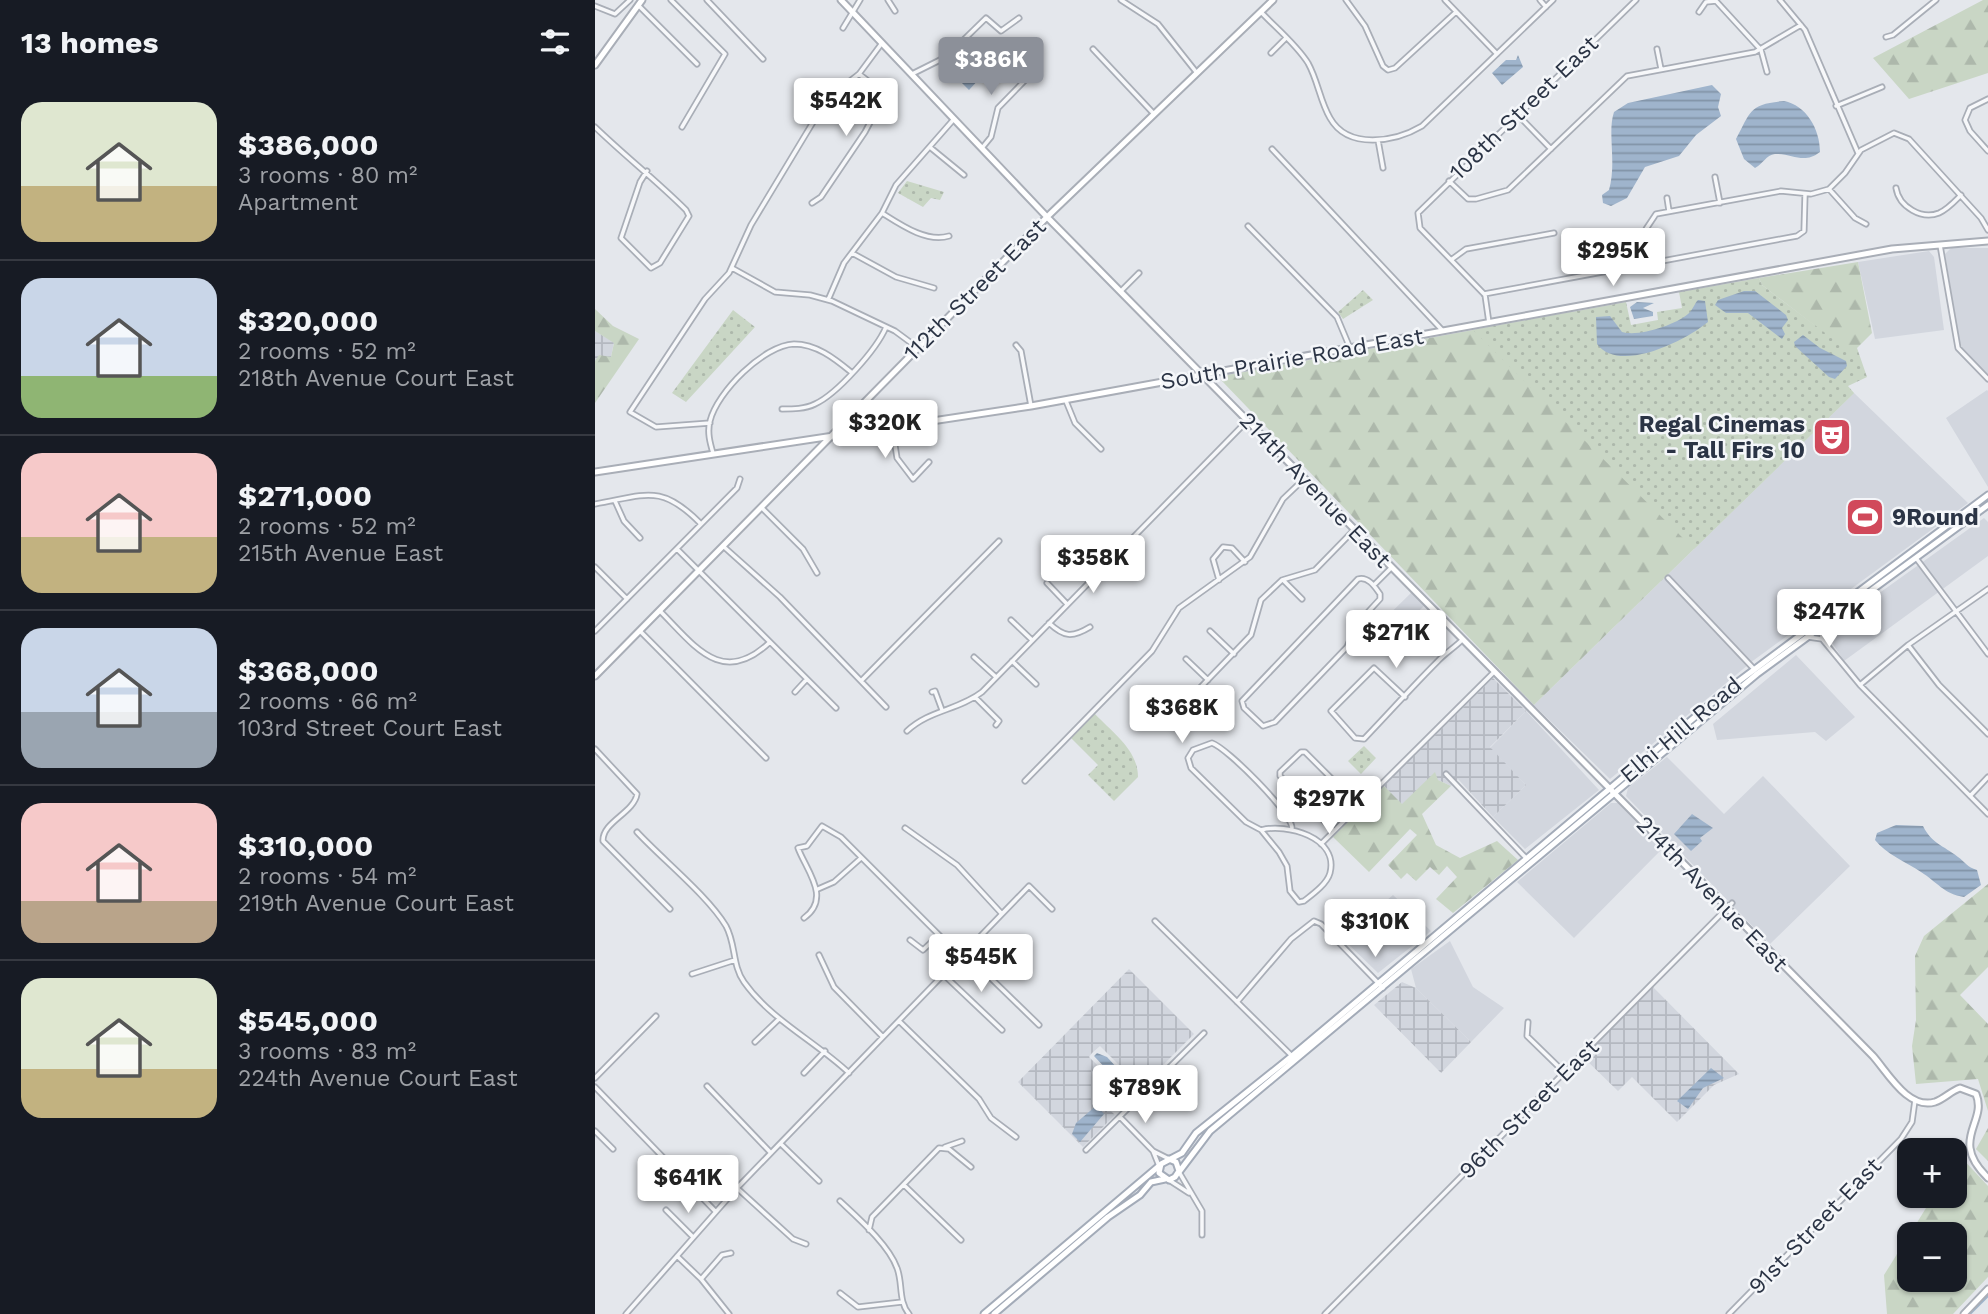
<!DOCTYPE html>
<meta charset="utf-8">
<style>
:root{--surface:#171b24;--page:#20242c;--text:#f1f3f6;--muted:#9ea1a6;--line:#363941;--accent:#8c9099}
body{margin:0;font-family:"Work Sans",sans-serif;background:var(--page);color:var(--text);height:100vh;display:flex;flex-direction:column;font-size:26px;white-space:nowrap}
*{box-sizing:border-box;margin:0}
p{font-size:23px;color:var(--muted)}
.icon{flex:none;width:38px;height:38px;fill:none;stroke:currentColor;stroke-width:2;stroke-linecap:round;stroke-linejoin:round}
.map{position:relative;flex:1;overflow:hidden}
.details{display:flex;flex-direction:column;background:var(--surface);width:595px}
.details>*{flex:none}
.controls{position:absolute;left:1302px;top:1138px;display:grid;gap:14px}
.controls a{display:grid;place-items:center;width:70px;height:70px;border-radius:14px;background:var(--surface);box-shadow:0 2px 5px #0004;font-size:35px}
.price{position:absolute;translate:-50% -60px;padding:0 16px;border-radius:7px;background:#fff;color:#222;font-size:23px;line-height:46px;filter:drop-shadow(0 2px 4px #0008)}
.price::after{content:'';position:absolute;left:50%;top:42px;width:21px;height:16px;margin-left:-10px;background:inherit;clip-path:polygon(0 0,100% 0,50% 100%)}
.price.current{background:var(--accent);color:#fff}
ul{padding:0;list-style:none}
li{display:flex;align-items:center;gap:21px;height:175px;padding:0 21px}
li+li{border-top:2px solid var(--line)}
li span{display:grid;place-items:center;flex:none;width:196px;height:140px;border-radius:21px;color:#555}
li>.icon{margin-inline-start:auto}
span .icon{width:84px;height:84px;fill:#fffc;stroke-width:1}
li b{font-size:30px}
h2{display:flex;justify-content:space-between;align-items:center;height:84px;padding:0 21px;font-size:30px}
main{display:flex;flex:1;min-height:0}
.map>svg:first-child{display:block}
.built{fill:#d2d6de}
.industrial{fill:url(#industrial-grid)}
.forest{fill:url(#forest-firs)}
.park{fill:url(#park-dots)}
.water{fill:url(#water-rules)}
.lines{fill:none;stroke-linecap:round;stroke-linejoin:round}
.stream{stroke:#9fb4cc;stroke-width:2}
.street-casing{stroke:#a9aeb7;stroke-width:7}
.secondary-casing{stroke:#a9aeb7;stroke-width:9}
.primary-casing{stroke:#a3abb8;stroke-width:9}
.street{stroke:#f7f8fa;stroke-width:3.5}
.secondary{stroke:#fff;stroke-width:5}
.primary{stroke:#fff;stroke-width:5}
.labels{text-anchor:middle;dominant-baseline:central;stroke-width:5;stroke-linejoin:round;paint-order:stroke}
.street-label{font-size:23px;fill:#2b3445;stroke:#f4f6f9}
.poi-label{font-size:23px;font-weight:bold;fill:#2b3445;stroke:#f4f6f9;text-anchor:end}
</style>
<main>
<section class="details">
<h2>13 homes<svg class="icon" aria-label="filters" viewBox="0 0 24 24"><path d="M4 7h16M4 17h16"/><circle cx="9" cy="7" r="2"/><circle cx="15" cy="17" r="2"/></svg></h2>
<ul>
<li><span style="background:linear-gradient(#dfe7d0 60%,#c2b280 0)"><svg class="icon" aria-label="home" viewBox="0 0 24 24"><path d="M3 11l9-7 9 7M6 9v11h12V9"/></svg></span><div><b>$386,000</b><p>3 rooms · 80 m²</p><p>Apartment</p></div></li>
<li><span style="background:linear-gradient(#c9d6e8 70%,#8fb573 0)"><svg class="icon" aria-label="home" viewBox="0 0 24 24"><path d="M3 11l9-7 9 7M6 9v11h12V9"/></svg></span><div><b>$320,000</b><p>2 rooms · 52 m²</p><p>218th Avenue Court East</p></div></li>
<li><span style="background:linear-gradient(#f6c9c9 60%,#c2b280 0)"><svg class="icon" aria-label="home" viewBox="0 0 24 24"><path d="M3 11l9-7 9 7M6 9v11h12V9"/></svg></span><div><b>$271,000</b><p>2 rooms · 52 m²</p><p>215th Avenue East</p></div></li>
<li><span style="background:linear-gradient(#c9d6e8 60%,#9aa5b1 0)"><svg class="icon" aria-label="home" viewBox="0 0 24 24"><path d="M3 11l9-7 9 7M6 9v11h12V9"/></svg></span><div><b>$368,000</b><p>2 rooms · 66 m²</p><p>103rd Street Court East</p></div></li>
<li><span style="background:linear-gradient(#f6c9c9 70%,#b9a48a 0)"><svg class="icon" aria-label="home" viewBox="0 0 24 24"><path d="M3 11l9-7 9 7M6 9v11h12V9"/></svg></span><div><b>$310,000</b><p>2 rooms · 54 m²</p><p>219th Avenue Court East</p></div></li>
<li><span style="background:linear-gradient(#dfe7d0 65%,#c2b280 0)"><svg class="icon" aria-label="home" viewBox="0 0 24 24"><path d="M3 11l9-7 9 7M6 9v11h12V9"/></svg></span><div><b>$545,000</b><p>3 rooms · 83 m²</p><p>224th Avenue Court East</p></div></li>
</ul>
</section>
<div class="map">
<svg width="1393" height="1314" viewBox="0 0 1393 1314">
<defs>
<pattern id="industrial-grid" width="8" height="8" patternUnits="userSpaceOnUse" patternTransform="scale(1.75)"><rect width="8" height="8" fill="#d2d6de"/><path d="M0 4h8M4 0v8" fill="none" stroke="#b4b8c0"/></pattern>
<pattern id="forest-firs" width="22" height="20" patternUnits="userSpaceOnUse" patternTransform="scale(1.75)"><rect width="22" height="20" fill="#c9d6c5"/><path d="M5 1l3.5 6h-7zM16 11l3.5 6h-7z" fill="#adb8ab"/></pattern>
<pattern id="park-dots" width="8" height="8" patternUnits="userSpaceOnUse" patternTransform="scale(1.75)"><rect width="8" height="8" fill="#c9d6c5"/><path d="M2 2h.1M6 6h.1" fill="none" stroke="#adb8ab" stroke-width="1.8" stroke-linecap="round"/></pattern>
<pattern id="water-rules" width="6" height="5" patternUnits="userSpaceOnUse" patternTransform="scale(1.75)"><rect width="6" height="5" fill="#9fb4cc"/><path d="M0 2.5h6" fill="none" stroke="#8293a7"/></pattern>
</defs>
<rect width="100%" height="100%" fill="#e4e7ec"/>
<!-- built -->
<path class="built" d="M 1356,248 L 1393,248 L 1393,374 L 1369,352 L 1365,343 L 1350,254 Z
M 1334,251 L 1339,257 L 1349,330 L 1280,339 L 1263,262 Z
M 1392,390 L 1393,391 L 1393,487 L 1351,418 Z
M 1259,393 L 1373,503 L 1159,660 L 1015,779 L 939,705 Z
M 1389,518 L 1393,522 L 1393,556 L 1249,661 L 1230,632 Z
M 817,592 L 830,605 L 783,651 L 770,638 Z
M 1201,655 L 1260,717 L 1231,741 L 1220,732 L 1122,740 L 1118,724 Z
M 931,711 L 1004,790 L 930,849 L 898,817 L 931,785 L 895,748 Z
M 1072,757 L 1129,814 L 1168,776 L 1255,866 L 1175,944 L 1031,796 L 1033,788 Z
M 1016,803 L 1023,803 L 1067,849 L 979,938 L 922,882 Z
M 798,895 L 836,931 L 783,973 L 747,938 Z
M 855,941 L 878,987 L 909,1008 L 876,1042 L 821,988 L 816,969 Z"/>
<!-- industrial -->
<path class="industrial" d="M 0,331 L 19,342 L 16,357 L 0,361 Z
M 898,678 L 931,711 L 895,747 L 931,785 L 898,817 L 863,779 L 856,786 L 843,780 L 807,805 L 789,786 Z
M 534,969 L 599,1034 L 546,1087 L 505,1046 L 497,1053 L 494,1057 L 530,1092 L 513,1108 L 520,1115 L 488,1147 L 423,1082 Z
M 807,982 L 821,988 L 876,1042 L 846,1073 L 779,1005 Z
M 1058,987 L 1144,1074 L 1119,1085 L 1082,1122 L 1037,1077 L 1023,1091 L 988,1057 Z"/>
<!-- forest -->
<path class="forest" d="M 1388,0 L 1393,0 L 1393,73 L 1314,99 L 1278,58 Z
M 1263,262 L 1277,333 L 1262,348 L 1250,349 L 1167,285 L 1164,278 Z
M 0,309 L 18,326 L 44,339 L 0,403 L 0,361 L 4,355 L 16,357 L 19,343 L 0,331 Z
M 976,312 L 1259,393 L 939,705 L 626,380 L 632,375 Z
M 840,772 L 843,780 L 856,786 L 827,814 L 841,845 L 865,858 L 902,841 L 923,860 L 858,913 L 841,899 L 862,877 L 852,866 L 844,875 L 835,867 L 821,881 L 812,873 L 806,879 L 793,865 L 822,835 L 815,829 L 774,872 L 738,837 L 789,786 L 807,804 Z
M 1393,884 L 1393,967 L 1365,995 L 1393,1024 L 1393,1111 L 1383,1079 L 1321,1084 L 1317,1046 L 1321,1020 L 1320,956 L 1329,936 Z
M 1393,1128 L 1393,1161 L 1381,1149 Z
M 1364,1155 L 1393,1186 L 1393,1277 L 1358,1314 L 1292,1314 L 1289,1275 L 1314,1235 L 1314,1279 L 1360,1279 L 1360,1234 L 1315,1234 L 1339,1195 L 1360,1195 L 1360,1161 Z"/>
<!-- park -->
<path class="park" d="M 312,181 L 349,192 L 345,200 L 336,198 L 328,207 L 303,193 Z
M 1164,278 L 1167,285 L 1250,348 L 1262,348 L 1272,377 L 1253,386 L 1259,393 L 1099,549 L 878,330 L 1031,302 L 1036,325 L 1063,320 L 1062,312 L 1087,308 L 1084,292 Z
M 768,290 L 778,300 L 748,319 L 743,312 Z
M 138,310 L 160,327 L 91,402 L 77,393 Z
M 500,714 C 518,733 543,750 543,777 L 519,801 L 493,775 L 503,765 L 476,738 Z
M 769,746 L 781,758 L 766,774 L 753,761 Z"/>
<!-- water -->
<path class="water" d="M 923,55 L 928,67 L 907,85 L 897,73 L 911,60 L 921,60 Z
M 375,70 L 386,77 L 374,90 L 364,80 Z
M 1117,85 L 1126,94 L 1123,107 L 1126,116 L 1101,135 L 1084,156 L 1050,167 L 1032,198 L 1016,206 L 1008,203 L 1007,195 L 1014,190 C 1022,162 1012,133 1019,112 L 1033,103 Z
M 1189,101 C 1211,105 1225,129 1225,152 C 1208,165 1198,153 1180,154 C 1171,155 1168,164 1160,168 L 1149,159 L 1141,139 C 1156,111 1154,104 1189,101 Z
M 1149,291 L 1160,291 L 1191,315 L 1193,320 L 1187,328 L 1190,334 L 1187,339 L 1153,313 L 1131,313 L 1120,305 L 1123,300 Z
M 1103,300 L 1110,301 L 1113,322 C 1090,341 1024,374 1002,344 L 1001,317 L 1015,316 L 1027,332 C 1044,337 1080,325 1093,314 C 1098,310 1099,304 1103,300 Z
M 1042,302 L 1059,303 L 1048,308 L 1058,312 L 1058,316 L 1039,319 L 1035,307 Z
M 1208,335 L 1225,348 L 1251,361 L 1252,366 L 1240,379 L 1234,377 L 1200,346 L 1199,342 Z
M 1097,814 L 1118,828 L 1105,838 L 1107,841 L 1096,851 L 1079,834 Z
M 1301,825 L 1328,826 C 1337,844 1348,845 1363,857 C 1370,862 1372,867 1382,870 L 1386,885 L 1369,897 C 1349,894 1342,882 1326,872 C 1311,862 1291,854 1280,840 L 1282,833 Z
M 750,904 L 754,909 L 747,912 L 751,916 L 740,923 L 733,916 L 740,907 Z
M 502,1053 L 512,1057 L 535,1082 L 528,1087 L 499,1056 Z
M 1116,1068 L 1129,1078 L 1108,1088 L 1093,1109 L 1082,1101 Z
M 502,1105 L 509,1114 L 485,1142 L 477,1134 L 481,1123 Z"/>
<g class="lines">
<!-- stream -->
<path class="stream" d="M 1375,1314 L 1393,1296"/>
<!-- street casing -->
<g class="street-casing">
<path id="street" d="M 76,0 L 130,54 L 87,127
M 112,0 L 168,59
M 293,0 L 300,11
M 526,0 L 563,24 L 602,73
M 751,0 L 770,26 L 788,66 L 793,70 L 800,68 L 861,12
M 850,0 L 902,54
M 945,0 L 951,7
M 1185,0 L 1210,30 L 1263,153
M 43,5 L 102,64
M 0,6 L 20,14 L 35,0
M 666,12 C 681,28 701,44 713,63 C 723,81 725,101 735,118 C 753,150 800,142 827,126 L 958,0
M 1104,12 L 1111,2 L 1121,1 L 1166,50 L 1172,72
M 248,28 L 265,0
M 1291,37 L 1298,35 L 1341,0
M 498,49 L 559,114
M 1062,49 L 1066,69
M 676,53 L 691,38
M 317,74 L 351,57 L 391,18 L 406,31 L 424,18
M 1393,99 L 1375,108 L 1370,120 L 1375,131 L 1393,151
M 1241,106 L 1287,87
M 923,115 L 956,149
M 0,127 C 30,156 62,181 91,210 L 94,216 L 65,263 L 56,268 L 26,238 L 45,182 L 52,171
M 783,140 L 788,168
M 336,148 L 369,175
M 387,148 L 396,137 L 403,108 L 438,72
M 677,149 L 847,330
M 1120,177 L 1125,203
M 854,181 L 873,199 L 881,199 L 913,190 L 1032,76 L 1160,52 L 1206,25
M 1301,188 C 1304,207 1327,220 1344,213 C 1353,209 1360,201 1366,195
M 1234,189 L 1260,218 L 1271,224
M 1072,198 L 1074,211
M 217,203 L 226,197 L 270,132 L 290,94 L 264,74
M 287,213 C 306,225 332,243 354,236
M 653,226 L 742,317 L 755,348
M 1345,245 L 1363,348 L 1393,379
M 257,253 L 301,277 L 339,288
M 856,260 L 871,249 L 959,233
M 1057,263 L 1051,229 L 1061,214 L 1186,191 L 1216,194 L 1234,189 L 1250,173 L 1266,150 L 1299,133 L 1314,139 L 1386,218 L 1393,230
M 137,268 L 180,292 L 215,295 L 237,301 L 300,331 L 323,348
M 526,291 L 544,273
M 889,294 L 1202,236 L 1209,231 L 1210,195
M 233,300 L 249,263 L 287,213 L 301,185 L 359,119
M 894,323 L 890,295 L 825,228 L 823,213 L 1041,0
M 421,345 L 426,351 L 436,406
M 471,401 L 480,423 L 506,449
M 187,409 C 198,409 210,409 220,404 C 242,394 282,349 291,327
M 115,423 L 61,427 L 35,412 L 110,299 L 134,273 L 156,225 L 232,99 L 264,74 L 287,43
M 297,426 L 302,458 L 318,479 L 334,462
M 118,453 C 115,443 112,432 115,421 C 122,392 169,345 199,344 C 221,344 239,358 256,372
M 20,501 L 29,521 L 45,538
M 0,504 C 51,495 66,483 106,524
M 166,507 L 208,549 L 222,573
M 128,546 L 185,597 L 291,707
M 82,549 L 241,708
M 1321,558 L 1393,654
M 0,567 L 32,599
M 1073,578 L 1159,669
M 763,579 C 773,576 780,587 785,594 L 785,599 L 761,625 L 752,647 L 680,722 L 668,726 L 649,708 L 647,701 Z
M 624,580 L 618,559 L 628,547 L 637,548 L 650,562
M 688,580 L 707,599
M 452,583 L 472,604
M 779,585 L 796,568
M 65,611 C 99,645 127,688 175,642
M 416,620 L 437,640
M 454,623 C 469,637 477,638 495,627
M 0,631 L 142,488 L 145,479
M 45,631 L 171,758
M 615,631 L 639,654
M 1213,637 L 1227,639 L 1227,628
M 1227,639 L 1265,685 L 1393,814
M 1313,645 L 1344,685 L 1393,734
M 379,657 L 401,677
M 591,659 L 613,680
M 417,661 L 441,684
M 266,681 L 404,541
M 1265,685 L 1313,645 L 1393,589
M 603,690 L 656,635 L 666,600 L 687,580 L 720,570 L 759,530
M 200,692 L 212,679
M 337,692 L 340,691 L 347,710
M 380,697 L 404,721 L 401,725
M 810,697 L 779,668 L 736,711 L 760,738 L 769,739 C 794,713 817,687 842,662 C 849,654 859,648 867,640
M 312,731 C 334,710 364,710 387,692 L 652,421
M 0,749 L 42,794 C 39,813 7,822 8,841 L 75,909
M 851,774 L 932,859
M 430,781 L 557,651 L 584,608 L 655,557 L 688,499 L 709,479
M 1375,796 L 1393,777
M 310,828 L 362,865 L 407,914
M 666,830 C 691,823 744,837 735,873 C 732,884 718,894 709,901 L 704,902 L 695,891 L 692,866 L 684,852 L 666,830 L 651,822 L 596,768 L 593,758 L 598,750 L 617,743 C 632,748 697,813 697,828
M 738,830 L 685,776 L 685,772 L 706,752 L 710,752 L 764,806
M 42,832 C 67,859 113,896 131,926 C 141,944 137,965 149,982 C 176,1020 220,1041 254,1073
M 726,844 L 899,672
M 223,889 L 239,882 L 266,858
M 209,918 C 237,898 211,870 203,848 L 212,846 L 227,826 L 246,837 L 349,940 L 359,964
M 560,921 L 697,1056
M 315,940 L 328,950 L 344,935
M 370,953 L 444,1025
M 224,955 L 239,987 L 288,1037
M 97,974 L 140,960
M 349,975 L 407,1030
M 642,1002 L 696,939 L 719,921 L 726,924 L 788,988
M 304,1021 L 384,1099 L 396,1118 L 421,1137
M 933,1022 L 932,1036 L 970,1073
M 160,1042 L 184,1019
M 209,1073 L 230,1051
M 0,1078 L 61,1016
M 112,1086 L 176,1153
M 0,1087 L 120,1211
M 525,1117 L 558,1151
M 0,1131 L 18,1149
M 186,1144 L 224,1181
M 350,1147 L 367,1141
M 491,1150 L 609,1033
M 564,1166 L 558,1151 L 574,1159
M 584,1172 L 607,1211 L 607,1235
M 574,1180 L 594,1193
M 309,1185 L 366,1240
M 142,1188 L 198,1239 L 211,1244
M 245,1201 C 263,1218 294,1245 302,1268 C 308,1283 303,1301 314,1314
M 71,1210 L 98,1237
M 274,1230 L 277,1217 L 344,1148 L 354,1149 L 376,1167
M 82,1256 L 106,1279 L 134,1314
M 107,1278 L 127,1255 L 136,1253
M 245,1293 L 263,1307 L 307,1302
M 31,1314 L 142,1188 L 434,886 L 457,909
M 730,1314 L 1137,903
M 1134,1314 L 1306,1139 L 1317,1122 L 1320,1100"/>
</g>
<!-- secondary casing -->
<g class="secondary-casing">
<path id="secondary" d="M 246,0 L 452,217 L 1278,1056 C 1293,1073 1313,1110 1340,1102 C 1349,1099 1356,1091 1365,1088 L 1381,1094 C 1393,1123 1353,1139 1393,1178
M 0,65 L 47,0
M 0,472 L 436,406 L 1297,249 L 1393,241
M 0,676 L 452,217 L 678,0
M 1369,1314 L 1393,1289"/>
</g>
<!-- primary casing -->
<g class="primary-casing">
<path id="primary" d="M 574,1159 L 581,1162 L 584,1171 L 580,1177 L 574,1180 L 564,1173 L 566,1164 L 587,1153 L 601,1133 L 697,1056 L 1132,690 L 1393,495
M 584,1172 L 615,1131 L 1162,674 L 1393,505
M 389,1314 L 564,1166
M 399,1314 L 513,1217 L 545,1195 L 556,1182 L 570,1179"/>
</g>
<!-- street -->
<use href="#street" class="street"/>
<!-- secondary -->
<use href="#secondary" class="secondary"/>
<!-- primary -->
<use href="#primary" class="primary"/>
</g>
<!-- icons -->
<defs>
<g id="theatre-square" transform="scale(2.0125)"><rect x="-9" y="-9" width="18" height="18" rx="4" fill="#d1495b" stroke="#f4f6f9"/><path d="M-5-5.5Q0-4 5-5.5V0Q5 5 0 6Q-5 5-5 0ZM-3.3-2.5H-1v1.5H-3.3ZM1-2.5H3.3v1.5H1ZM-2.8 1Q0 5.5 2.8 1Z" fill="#fff"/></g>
<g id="stadium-square" transform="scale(2.0125)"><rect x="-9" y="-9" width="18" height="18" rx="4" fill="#d1495b" stroke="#f4f6f9"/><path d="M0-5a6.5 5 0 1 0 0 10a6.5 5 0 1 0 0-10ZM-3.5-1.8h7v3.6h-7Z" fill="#fff"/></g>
</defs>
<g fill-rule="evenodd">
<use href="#theatre-square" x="1237" y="437"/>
<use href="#stadium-square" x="1270" y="517"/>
</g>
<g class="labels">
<!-- street labels -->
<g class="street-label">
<text transform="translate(929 108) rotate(-44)">108th Street East</text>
<text transform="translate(380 290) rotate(-45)">112th Street East</text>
<text transform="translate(697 359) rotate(-10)">South Prairie Road East</text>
<text transform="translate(720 490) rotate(46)">214th Avenue East</text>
<text transform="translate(1086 730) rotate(-40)">Elhi Hill Road</text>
<text transform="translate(1117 894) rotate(46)">214th Avenue East</text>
<text transform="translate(934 1109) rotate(-45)">96th Street East</text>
<text transform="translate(1220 1226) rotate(-46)">91st Street East</text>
</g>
<!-- poi labels -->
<g class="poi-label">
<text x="1210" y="424">Regal Cinemas<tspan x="1210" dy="26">- Tall Firs 10</tspan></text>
<text x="1297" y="517" text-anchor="start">9Round</text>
</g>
</g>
</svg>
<div class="controls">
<a>+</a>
<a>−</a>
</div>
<b class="price current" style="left:396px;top:97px">$386K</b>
<b class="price" style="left:251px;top:138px">$542K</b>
<b class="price" style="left:1018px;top:288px">$295K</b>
<b class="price" style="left:290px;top:460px">$320K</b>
<b class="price" style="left:498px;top:595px">$358K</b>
<b class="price" style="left:1234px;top:649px">$247K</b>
<b class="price" style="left:801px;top:670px">$271K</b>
<b class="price" style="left:587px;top:745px">$368K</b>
<b class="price" style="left:734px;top:836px">$297K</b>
<b class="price" style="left:780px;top:959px">$310K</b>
<b class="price" style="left:386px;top:994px">$545K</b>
<b class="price" style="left:550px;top:1125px">$789K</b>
<b class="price" style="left:93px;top:1215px">$641K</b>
</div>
</main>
